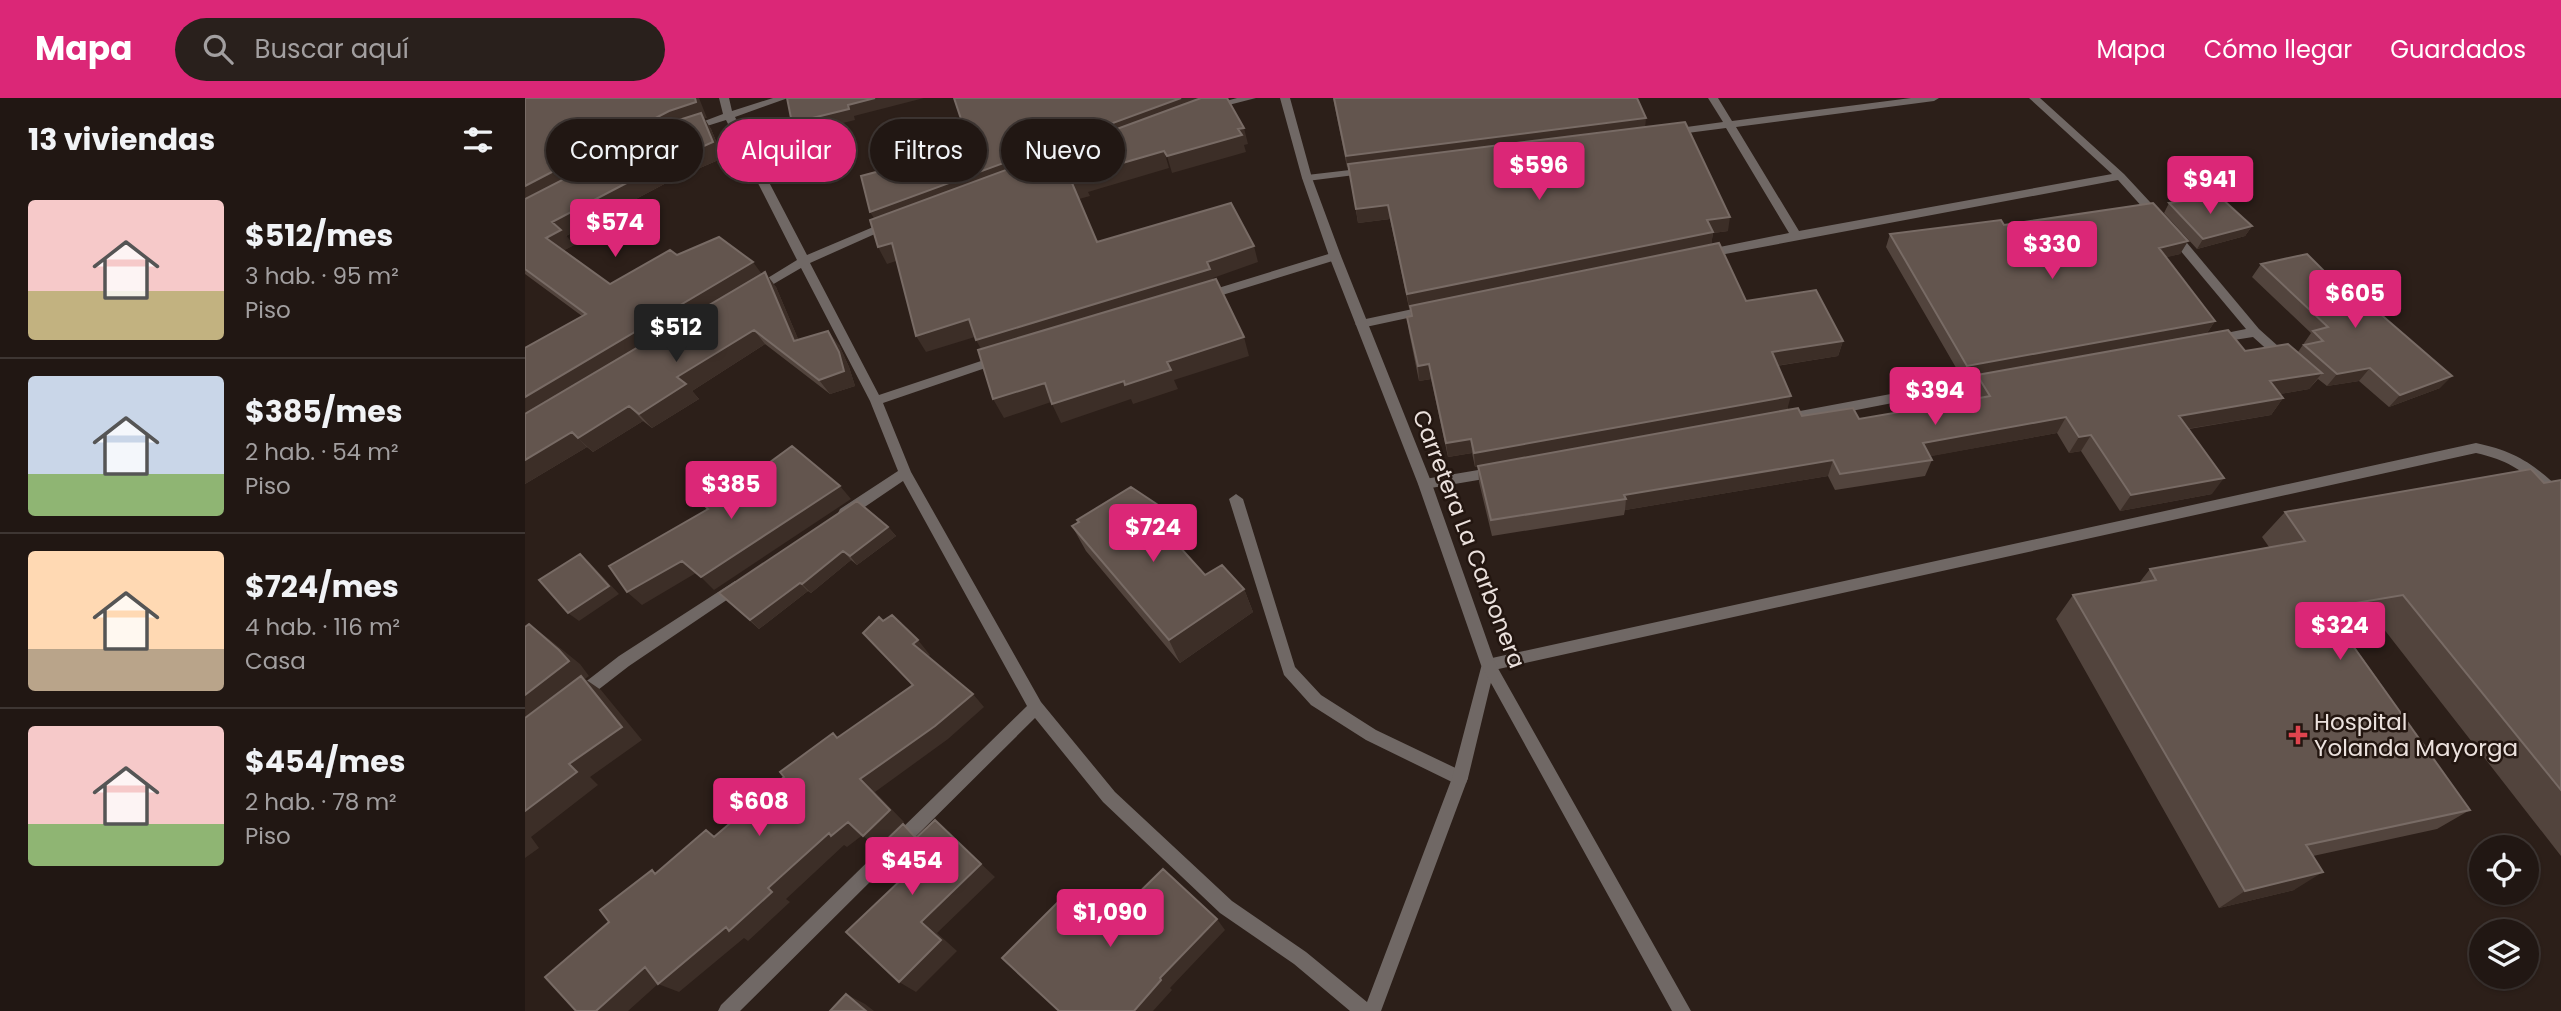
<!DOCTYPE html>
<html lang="es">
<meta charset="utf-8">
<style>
:root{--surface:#211713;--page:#29201c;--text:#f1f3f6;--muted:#a29fa0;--line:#3e3633;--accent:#db2777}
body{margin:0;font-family:Poppins,sans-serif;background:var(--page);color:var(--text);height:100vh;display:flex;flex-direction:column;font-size:26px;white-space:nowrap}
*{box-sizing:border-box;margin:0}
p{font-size:23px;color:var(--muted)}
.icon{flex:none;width:38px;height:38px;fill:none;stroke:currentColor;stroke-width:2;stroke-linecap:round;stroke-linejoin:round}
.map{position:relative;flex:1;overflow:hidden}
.side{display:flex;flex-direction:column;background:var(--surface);width:525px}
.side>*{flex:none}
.hud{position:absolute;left:21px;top:21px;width:665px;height:63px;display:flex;gap:14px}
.tools{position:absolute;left:1944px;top:737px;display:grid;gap:14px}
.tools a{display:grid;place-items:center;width:70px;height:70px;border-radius:50%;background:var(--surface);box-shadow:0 2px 5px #0004,0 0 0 2px var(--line);font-size:35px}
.price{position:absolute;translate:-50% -60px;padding:0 16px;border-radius:7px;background:var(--accent);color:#fff;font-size:23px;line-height:46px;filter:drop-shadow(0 2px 4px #0008)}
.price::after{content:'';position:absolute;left:50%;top:42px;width:21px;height:16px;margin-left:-10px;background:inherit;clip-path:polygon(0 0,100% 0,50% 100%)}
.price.active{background:#222;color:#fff}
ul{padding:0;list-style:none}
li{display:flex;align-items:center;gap:21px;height:175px;padding:0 28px}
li+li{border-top:2px solid var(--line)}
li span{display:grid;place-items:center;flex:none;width:196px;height:140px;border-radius:7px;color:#555}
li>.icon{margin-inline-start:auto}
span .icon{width:84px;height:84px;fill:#fffc;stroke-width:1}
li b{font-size:30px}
h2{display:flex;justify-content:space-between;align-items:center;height:84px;padding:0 28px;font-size:30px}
.pill{padding:0 24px;border-radius:32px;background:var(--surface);box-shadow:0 2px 5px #0004,0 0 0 2px var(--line);font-size:24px;line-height:63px}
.pill.active{background:var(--accent);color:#fff}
header{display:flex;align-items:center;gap:42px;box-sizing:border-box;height:98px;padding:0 35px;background:var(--accent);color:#fff}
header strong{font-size:33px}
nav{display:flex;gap:38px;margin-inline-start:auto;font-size:24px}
.search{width:490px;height:63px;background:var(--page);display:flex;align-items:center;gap:18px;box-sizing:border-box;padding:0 24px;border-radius:38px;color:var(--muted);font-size:26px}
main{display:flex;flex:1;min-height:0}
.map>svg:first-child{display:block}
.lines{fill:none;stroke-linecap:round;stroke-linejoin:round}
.service{fill:#706865;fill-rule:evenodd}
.minor{fill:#706865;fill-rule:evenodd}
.tertiary{fill:#706865;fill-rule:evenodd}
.wall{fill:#52443d}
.shaded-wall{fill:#3c2e27}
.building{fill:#63554e;stroke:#786b65;stroke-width:2}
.health-dot{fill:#e0444e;stroke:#231610;stroke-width:2.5}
.labels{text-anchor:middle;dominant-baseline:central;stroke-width:5;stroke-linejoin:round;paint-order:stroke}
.street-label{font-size:23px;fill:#ebe1dd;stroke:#231610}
.poi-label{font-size:23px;fill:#ebe1dd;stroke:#231610;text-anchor:start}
</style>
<header>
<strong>Mapa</strong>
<div class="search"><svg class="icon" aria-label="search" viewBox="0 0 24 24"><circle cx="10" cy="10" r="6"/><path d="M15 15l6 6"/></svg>Buscar aquí</div>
<nav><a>Mapa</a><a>Cómo llegar</a><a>Guardados</a></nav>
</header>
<main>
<section class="side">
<h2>13 viviendas<svg class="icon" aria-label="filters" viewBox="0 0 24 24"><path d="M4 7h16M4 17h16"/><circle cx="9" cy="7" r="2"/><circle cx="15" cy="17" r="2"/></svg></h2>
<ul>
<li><span style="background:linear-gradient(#f6c9c9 65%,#c2b280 0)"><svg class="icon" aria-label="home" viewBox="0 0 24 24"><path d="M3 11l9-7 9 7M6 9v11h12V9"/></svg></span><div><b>$512/mes</b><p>3 hab. · 95 m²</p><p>Piso</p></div></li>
<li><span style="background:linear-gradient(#c9d6e8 70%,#8fb573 0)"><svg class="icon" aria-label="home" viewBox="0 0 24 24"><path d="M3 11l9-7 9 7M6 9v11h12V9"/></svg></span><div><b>$385/mes</b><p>2 hab. · 54 m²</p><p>Piso</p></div></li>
<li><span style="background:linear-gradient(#ffd9b3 70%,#b9a48a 0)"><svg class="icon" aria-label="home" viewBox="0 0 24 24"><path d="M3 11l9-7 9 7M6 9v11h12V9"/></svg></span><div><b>$724/mes</b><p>4 hab. · 116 m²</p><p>Casa</p></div></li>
<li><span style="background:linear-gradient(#f6c9c9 70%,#8fb573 0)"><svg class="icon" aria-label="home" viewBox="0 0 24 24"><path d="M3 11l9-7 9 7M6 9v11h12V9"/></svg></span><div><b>$454/mes</b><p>2 hab. · 78 m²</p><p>Piso</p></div></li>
</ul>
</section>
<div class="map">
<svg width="2036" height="913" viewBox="0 0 2036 913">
<rect width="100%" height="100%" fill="#2c1f19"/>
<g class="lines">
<!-- service -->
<path class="service" d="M 711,396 L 718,401 L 770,569 L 796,597 L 851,632 L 941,675 L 943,680 L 941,685 L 935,687 L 929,685 L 841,642 L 786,607 L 759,577 L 704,401 Z"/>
<!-- minor -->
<path class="minor" d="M 194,0 L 204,0 L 207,13 L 248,0 L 263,0 L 210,19 L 282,157 L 360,124 L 368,124 L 370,127 L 285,165 L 354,297 L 474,257 L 480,261 L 478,264 L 358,305 L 386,374 L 516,604 L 590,694 L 707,803 L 781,854 L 842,904 L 927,680 L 958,562 L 1951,345 C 1989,353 2008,365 2036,392 L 2036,405 L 2031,404 C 2005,378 1988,363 1951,355 L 969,572 L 943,680 L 856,913 L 825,913 L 769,866 L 695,815 L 578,704 L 510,620 L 215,913 L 193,913 L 196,907 L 502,608 L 378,383 L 325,419 L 315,419 L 313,415 L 315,411 L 373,373 L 345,303 L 276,170 L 235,194 L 227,194 L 225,191 L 272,162 L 201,22 L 166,33 L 161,30 L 198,16 Z
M 712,0 L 731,0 L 688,11 L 683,8 Z
M 1183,0 L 1193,0 L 1207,23 L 1386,0 L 1414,0 L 1409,3 L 1211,29 L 1274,133 L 1587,76 L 1504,0 L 1515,0 L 1599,76 L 1638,118 L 1636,121 L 1628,121 L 1593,82 L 1179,160 L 1173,156 L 1175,153 L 1264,135 L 1201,30 L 1147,37 L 1142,34 L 1147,31 L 1198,24 Z
M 842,70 L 847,73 L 846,75 L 782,83 L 777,80 L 782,77 Z
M 1648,132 L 1652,133 L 1734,231 L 1764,258 L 1766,261 L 1764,264 L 1756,264 L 1728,239 L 1690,245 L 1686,244 L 1684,241 L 1686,238 L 1721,231 L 1644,139 L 1644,133 Z
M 810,154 L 816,158 L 814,161 L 681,202 L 675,198 L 677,195 Z
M 902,208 L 906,209 L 906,215 L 836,230 L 830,226 L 836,222 Z
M 1467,277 L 1471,279 L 1473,282 L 1471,285 L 1259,326 L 1253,321 L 1259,316 Z
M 971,369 L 978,374 L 971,379 L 900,391 L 893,386 L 900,381 Z
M 210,483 L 215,485 L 217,489 L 215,493 L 104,568 L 60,602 L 55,604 L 50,602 L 47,597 L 50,592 L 94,558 Z"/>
<!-- tertiary -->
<path class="tertiary" d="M 755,0 L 765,0 L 787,80 L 816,158 L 907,386 L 970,565 L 1166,913 L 1147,913 L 956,567 L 893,386 L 804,158 L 777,80 Z"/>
</g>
<!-- wall -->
<path class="wall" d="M 0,0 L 182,20 L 179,20 L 186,31 L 198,60 L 145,83 L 41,138 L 49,147 L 39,152 L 85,186 L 152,157 L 236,176 L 251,189 L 273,241 L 314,247 L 324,269 L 330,288 L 305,296 L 240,246 L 167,293 L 174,301 L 127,330 L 118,323 L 68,354 L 62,349 L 0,386 L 0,250 L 57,218 L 0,176 Z
M 808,0 L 1120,29 L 1203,133 L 1188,135 L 1186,147 L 1221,203 L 1318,243 L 1313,258 L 1252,268 L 1263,312 L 1277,318 L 1334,321 L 1450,301 L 1445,294 L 1452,277 L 1437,280 L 1361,149 L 1365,136 L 1479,127 L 1663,143 L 1655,156 L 1641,159 L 1690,223 L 1682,235 L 1720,253 L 1773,254 L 1786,235 L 1727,179 L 1736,166 L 1915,290 L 1864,309 L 1834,283 L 1802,288 L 1793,281 L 1784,291 L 1755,296 L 1758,300 L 1746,317 L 1664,331 L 1687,396 L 1595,413 L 1556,353 L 1544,355 L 1532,335 L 1405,358 L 1407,362 L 1400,378 L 1310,392 L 1303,378 L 1100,412 L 1099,417 L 967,438 L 954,384 L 953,369 L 950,369 L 947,355 L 923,359 L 906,281 L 894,283 L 884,234 L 882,219 L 886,218 L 885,209 L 884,210 L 865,121 L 833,125 L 824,69 L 822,69 Z
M 1644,105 L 1727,128 L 1720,138 L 1672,151 L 1639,115 Z
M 2036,382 L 2036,758 L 1851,521 L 1814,527 L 1945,712 L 1912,731 L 1788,758 L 1769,792 L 1694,810 L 1531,521 L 1548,497 L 1614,485 L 1625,471 L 1744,449 L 1737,439 L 1760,414 L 2019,385 Z
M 547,428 L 647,434 L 643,436 L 680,477 L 719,491 L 728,514 L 655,565 L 561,453 Z
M 363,429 L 371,438 L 332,467 L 326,462 L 286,495 L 283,493 L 234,531 L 194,495 Z"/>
<!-- shaded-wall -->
<path class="shaded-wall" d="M 170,0 L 174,0 L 182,20 L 179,20 L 186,31 L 198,60 L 145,83 L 41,138 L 49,147 L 34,155 L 21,140 L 27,124 L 0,110 L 0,88 Z
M 350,0 L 399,0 L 329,18 L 330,22 L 274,36 L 267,25 L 323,7 Z
M 656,0 L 697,0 L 352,125 L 345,114 Z
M 1121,20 L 1120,31 L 822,69 L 821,58 Z
M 719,30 L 723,46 L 719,47 L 721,54 L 647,75 L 642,58 Z
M 639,53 L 644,70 L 563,94 L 565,98 L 554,101 L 547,85 L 556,77 Z
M 863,107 L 865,121 L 833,125 L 831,111 Z
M 1205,119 L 1203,133 L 1188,135 L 1186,148 L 884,210 L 882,196 L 1182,122 Z
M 1727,128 L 1720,138 L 1672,151 L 1678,141 Z
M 1663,143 L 1655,156 L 1627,163 L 1634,150 Z
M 367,145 L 377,161 L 362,166 L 353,149 Z
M 729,148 L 733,164 L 688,180 L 690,188 L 460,258 L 451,242 Z
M 228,164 L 239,179 L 0,323 L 0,299 Z
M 240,174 L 251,189 L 280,257 L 269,243 Z
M 444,221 L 453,238 L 401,254 L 391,238 Z
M 1690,223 L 1682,235 L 1437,280 L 1442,268 Z
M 229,232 L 240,246 L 167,293 L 174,301 L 127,330 L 114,316 L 152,279 Z
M 303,233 L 314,247 L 324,269 L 330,288 L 305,296 L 294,282 Z
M 719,239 L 724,258 L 649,282 L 653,291 L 608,306 L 606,301 L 536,325 L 527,306 L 642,264 Z
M 1318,243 L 1313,258 L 1243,269 L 1247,254 Z
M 904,266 L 906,281 L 894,283 L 893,268 Z
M 1845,270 L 1834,283 L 1802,288 L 1812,276 Z
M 1797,275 L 1784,291 L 1733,300 L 1745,283 Z
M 1927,278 L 1915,290 L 1864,309 L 1875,297 Z
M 520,285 L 529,303 L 479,320 L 468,301 Z
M 1266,298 L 1262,312 L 950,369 L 949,355 Z
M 1758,300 L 1746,317 L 1643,334 L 1654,318 Z
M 104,308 L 118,323 L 68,354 L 53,340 Z
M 1541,319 L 1532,335 L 1391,361 L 1398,345 Z
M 47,334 L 62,349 L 0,386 L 0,362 Z
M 1566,337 L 1556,353 L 1544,355 L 1554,339 Z
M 946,341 L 947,355 L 923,359 L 921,345 Z
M 1308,362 L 1303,378 L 1100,412 L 1101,401 L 1099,397 Z
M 1699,380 L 1687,396 L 1595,413 L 1606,397 Z
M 315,388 L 326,401 L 189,492 L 176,479 Z
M 636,409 L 647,434 L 637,440 L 625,416 Z
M 363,429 L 371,438 L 332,467 L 325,458 Z
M 318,453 L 326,462 L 286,495 L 277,486 Z
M 55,456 L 65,465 L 94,496 L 54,523 L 43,515 Z
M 157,463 L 171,475 L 117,507 L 102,494 Z
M 275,485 L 283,493 L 234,531 L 225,522 Z
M 719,491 L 728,514 L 655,565 L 644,542 Z
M 4,526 L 24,541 L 55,566 L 64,578 L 60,581 L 76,592 L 117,642 L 65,679 L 73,687 L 6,739 L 14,750 L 0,760 L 0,597 Z
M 393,542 L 405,557 L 400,561 L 388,546 Z
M 448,596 L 459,609 L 423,641 L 350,694 L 379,724 L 353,750 L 338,738 L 335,681 Z
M 410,722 L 470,779 L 412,835 L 432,853 L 391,894 L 374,884 Z
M 323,724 L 339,736 L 322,749 L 319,747 L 261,801 L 265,804 L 223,843 L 219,840 L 154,894 L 133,886 L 103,913 L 71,913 L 120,869 L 243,790 L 304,735 Z
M 1798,774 L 1769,792 L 1694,810 L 1720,793 Z
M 692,821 L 700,832 L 645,890 L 647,892 L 628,913 L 609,913 L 635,880 Z
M 321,896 L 340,906 L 349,913 L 341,913 Z"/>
<!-- building -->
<path class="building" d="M 0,0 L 170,0 L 171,4 L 144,13 L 0,88 Z
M 262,0 L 350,0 L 323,7 L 324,11 L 267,25 Z
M 429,0 L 656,0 L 345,114 L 336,78 L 396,62 L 394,58 L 432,47 L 431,45 L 443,42 Z
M 676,0 L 702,0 L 719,30 L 713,31 L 717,37 L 642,58 L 639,53 L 556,77 L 558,81 L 547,85 L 572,144 L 706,105 L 729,148 L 682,164 L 685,171 L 451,242 L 444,221 L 391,238 L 367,145 L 353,149 L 345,122 Z
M 809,0 L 1112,0 L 1121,20 L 821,58 Z
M 176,15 L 188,44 L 134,68 L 27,124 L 36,132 L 21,140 L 85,186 L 145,152 L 152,157 L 194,139 L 228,164 L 0,299 L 0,250 L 61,216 L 0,171 L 0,101 L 154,22 Z
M 1160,24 L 1205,119 L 1182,122 L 1188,134 L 882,196 L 863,107 L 831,111 L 823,66 Z
M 1694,98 L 1727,128 L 1678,141 L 1644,105 Z
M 1628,105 L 1663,143 L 1634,150 L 1690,223 L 1442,268 L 1365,136 L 1476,122 L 1479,127 Z
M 1194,145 L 1221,203 L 1291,192 L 1318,243 L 1247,254 L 1266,298 L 949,355 L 946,341 L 921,345 L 904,266 L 893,268 L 882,219 L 887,218 L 885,208 Z
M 1782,156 L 1822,196 L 1830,194 L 1927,278 L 1875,297 L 1845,270 L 1812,276 L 1779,247 L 1798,243 L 1788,233 L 1803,229 L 1736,166 Z
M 240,174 L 269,243 L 303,233 L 314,254 L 319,273 L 294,282 L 229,232 L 152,279 L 161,286 L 114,316 L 104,308 L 53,340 L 47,334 L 0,362 L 0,316 Z
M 691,181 L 719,239 L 642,264 L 646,272 L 600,287 L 599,283 L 527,306 L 520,285 L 468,301 L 453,252 Z
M 1703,232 L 1720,253 L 1763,246 L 1797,275 L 1745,283 L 1758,300 L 1654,318 L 1699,380 L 1606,397 L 1566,337 L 1554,339 L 1541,319 L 1398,345 L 1407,362 L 1315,376 L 1308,362 L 1099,397 L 1101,401 L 966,422 L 953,368 L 1273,310 L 1277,318 L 1328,310 L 1334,321 L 1439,303 L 1465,298 L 1452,277 Z
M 267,348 L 315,388 L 176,479 L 157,463 L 102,494 L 84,468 L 183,411 L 181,409 L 232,376 L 230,375 Z
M 2006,371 L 2019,385 L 2036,382 L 2036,692 L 1878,497 L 1801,510 L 1945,712 L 1781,747 L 1798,774 L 1720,793 L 1548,497 L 1631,482 L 1625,471 L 1780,443 L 1760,414 Z
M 606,389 L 636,409 L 625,416 L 680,477 L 697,467 L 719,491 L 644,542 L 547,428 L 554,424 L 552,422 Z
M 332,403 L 363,429 L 325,458 L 318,453 L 277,486 L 275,485 L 225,522 L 194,495 Z
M 55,456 L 84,488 L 43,515 L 14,482 Z
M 367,517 L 393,542 L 388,546 L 448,596 L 410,628 L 335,681 L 365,712 L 338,738 L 323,724 L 306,738 L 304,735 L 243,790 L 247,794 L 204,833 L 201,829 L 133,886 L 120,869 L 71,913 L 51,913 L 20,879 L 84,824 L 75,812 L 127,772 L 130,776 L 181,732 L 189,739 L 259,679 L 255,674 L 308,635 L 312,640 L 388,587 L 338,535 L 354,519 L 358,523 Z
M 4,526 L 34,552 L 44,563 L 0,597 L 0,529 Z
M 56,578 L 97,629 L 44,666 L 52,674 L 0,713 L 0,620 Z
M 410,722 L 456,766 L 396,824 L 416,842 L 374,884 L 321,834 L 379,779 L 351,752 L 378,726 L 391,740 Z
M 638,771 L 692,821 L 635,880 L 636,882 L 609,913 L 534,913 L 477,860 L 540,797 L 578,830 Z
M 321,896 L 341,913 L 305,913 Z"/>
<!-- markers -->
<path class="health-dot" d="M1769.5 626.5h7v7h7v7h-7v7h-7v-7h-7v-7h7z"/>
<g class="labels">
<!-- street labels -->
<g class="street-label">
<text transform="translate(944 441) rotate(69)">Carretera La Carbonera</text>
</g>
<!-- poi labels -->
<g class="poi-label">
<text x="1789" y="624">Hospital<tspan x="1789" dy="26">Yolanda Mayorga</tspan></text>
</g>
</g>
</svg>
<div class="tools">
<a><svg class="icon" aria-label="locate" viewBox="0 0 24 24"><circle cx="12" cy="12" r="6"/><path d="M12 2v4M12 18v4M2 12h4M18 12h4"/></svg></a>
<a><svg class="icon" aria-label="layers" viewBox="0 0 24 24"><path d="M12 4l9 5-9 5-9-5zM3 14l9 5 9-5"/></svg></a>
</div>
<b class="price" style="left:1014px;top:104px">$596</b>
<b class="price" style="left:1685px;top:118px">$941</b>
<b class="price" style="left:90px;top:161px">$574</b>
<b class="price" style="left:1527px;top:183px">$330</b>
<b class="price" style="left:1830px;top:232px">$605</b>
<b class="price active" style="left:151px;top:266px">$512</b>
<b class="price" style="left:1410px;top:329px">$394</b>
<b class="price" style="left:206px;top:423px">$385</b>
<b class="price" style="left:628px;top:466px">$724</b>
<b class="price" style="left:1815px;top:564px">$324</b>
<b class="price" style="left:234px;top:740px">$608</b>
<b class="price" style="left:387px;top:799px">$454</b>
<b class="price" style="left:585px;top:851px">$1,090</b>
<div class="hud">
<a class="pill">Comprar</a>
<a class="pill active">Alquilar</a>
<a class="pill">Filtros</a>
<a class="pill">Nuevo</a>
</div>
</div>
</main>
